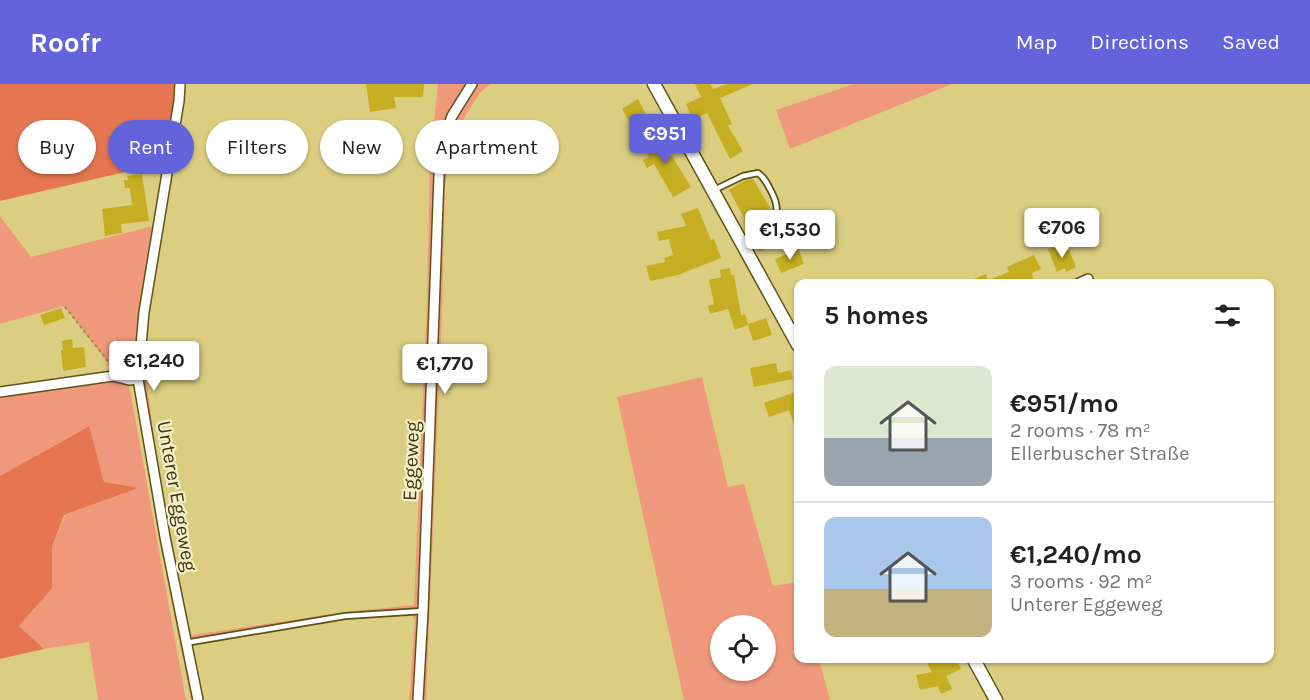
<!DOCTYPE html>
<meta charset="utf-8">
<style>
:root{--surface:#fff;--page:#f2f2f2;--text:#222;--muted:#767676;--line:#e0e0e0;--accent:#6363dc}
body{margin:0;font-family:Karla,sans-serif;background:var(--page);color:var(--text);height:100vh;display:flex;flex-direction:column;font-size:22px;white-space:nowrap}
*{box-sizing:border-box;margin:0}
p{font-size:20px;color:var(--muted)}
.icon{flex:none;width:33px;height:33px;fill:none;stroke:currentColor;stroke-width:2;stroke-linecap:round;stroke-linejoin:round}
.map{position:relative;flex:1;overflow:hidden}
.details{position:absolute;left:794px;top:195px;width:480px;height:384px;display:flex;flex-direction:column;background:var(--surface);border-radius:12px;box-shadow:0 2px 4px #0004}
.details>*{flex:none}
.top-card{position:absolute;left:18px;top:36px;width:570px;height:54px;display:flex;gap:12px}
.tools{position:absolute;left:710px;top:531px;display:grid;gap:12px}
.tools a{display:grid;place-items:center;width:66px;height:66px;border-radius:50%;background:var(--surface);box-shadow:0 2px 4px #0004;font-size:30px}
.price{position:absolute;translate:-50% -51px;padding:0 14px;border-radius:6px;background:#fff;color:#222;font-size:20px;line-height:39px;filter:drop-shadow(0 2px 3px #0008)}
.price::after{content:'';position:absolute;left:50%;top:36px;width:18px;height:14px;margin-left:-9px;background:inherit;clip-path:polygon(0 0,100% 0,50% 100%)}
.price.on{background:var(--accent);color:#fff}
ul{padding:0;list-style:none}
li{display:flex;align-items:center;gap:18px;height:150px;padding:0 30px}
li+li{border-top:2px solid var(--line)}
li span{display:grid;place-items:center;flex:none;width:168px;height:120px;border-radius:12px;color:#555}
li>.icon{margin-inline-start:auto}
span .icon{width:72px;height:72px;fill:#fffc;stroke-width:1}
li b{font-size:26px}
h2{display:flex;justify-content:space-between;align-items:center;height:72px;padding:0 30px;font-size:26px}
.tag{padding:0 21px;border-radius:27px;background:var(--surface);box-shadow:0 2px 4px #0004;font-size:21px;line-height:54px}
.tag.on{background:var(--accent);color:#fff}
header{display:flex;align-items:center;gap:36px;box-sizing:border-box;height:84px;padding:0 30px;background:var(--accent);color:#fff}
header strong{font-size:28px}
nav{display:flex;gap:33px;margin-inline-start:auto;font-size:21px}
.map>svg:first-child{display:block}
.green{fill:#f0987b;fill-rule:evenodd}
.forest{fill:#e57651}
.building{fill:#c5ae21}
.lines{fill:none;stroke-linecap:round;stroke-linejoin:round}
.lane-casing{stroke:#5e5316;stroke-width:8}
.street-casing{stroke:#5e5316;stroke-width:12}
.secondary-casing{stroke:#5e5316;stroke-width:15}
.path{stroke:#998e53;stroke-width:2;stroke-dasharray:3 3;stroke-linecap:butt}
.lane{stroke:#fff;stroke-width:4.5}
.street{stroke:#fff;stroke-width:9}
.secondary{stroke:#fff;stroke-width:12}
.labels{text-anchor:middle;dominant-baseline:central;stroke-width:4.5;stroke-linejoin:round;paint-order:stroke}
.street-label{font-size:20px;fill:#3b3514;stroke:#f5eec8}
</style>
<header>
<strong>Roofr</strong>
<nav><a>Map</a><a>Directions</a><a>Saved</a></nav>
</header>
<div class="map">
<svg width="1310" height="616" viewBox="0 0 1310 616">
<rect width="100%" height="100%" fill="#dcce80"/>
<!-- green -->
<path class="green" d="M 438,0 L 490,0 L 481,8 L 468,27 L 452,56 L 445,103 L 442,230 L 426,616 L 409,616 L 415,536 L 412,531 L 344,536 L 189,562 L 204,616 L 191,616 L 159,454 L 134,290 L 127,292 L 115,288 L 64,222 L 0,240 L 0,132 L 31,173 L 153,142 L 175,17 L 177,48 L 148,233 L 146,291 L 157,378 L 186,552 L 353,527 L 414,521 L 427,217 L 430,78 Z
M 854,0 L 952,0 L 790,65 L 776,26 Z
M 812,136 L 817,145 L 759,168 L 753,159 Z
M 702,293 L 728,403 L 744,400 L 773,502 L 798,498 L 798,574 L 819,575 L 830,616 L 684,616 L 617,313 ZM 720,542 L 765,542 L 765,586 L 720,586 Z
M 109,295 L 127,298 L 130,306 L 186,616 L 98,616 L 89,558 L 44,565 L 19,542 L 51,504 L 52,463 L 65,431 L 136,405 L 135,403 L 104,398 L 88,342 L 0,392 L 0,311 Z"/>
<!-- forest -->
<path class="forest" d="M 0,0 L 176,0 L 164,79 L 0,117 Z
M 89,342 L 104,398 L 135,403 L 136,405 L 64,431 L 52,463 L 52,504 L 19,542 L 44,565 L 0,575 L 0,392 Z"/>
<!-- building -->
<path class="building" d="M 366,0 L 424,0 L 423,13 L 394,13 L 396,24 L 370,28 Z
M 695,0 L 710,0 L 713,5 L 727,0 L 753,0 L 720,14 L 732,40 L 728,42 L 743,67 L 730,75 L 707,29 L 693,36 L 686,20 L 701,13 Z
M 638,15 L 647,32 L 631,41 L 622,25 Z
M 655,48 L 669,73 L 672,72 L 691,103 L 673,113 L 654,80 L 647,84 L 643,76 L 649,73 L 640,56 Z
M 142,90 L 149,137 L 121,140 L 122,149 L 105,152 L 102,125 L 132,121 L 130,104 L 125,104 L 124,96 L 128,96 L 127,92 Z
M 753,95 L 772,127 L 748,141 L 729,106 L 746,96 Z
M 698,124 L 711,156 L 714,155 L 721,174 L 678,191 L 650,197 L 646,182 L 665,178 L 664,174 L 673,171 L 669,155 L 659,157 L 657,148 L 686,142 L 681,130 Z
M 1064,161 L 1066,167 L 1069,166 L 1076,183 L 1066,188 L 1065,184 L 1057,188 L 1048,165 Z
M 799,166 L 804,180 L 781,189 L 775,175 Z
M 1034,171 L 1041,185 L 1032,189 L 1033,194 L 1025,200 L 962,200 L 986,190 L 988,196 L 1009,188 L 1007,183 Z
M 730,184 L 731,191 L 734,191 L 741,231 L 745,230 L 748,240 L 766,234 L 772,251 L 753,257 L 748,241 L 735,246 L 728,225 L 710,230 L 708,222 L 714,220 L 709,196 L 721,193 L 720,186 Z
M 61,224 L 65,234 L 44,241 L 40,231 Z
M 72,255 L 73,264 L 84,263 L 86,283 L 63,287 L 61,266 L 63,266 L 62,257 Z
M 776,279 L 778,289 L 791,286 L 793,295 L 754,303 L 750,284 Z
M 798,307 L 798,348 L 797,348 L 789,326 L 769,333 L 764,319 Z
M 935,574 L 956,574 L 961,585 L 946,592 L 952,605 L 941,610 L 938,602 L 920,606 L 916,591 L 932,588 L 927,579 Z"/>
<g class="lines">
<!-- lane casing -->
<g class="lane-casing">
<path id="lane" d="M 714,106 L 743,92 L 758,89 C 765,94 768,101 772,109 C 787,138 763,145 741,156
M 185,559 L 345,532 L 423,527"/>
</g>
<!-- street casing -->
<g class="street-casing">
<path id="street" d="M 180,0 L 179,17 L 144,228 L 138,295 L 165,453 L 198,616
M 1077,200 L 1088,195
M 0,308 L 113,292 L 129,296 L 138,295
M 418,616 L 423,527 L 440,65 L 452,32 L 472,0"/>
</g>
<!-- secondary casing -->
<g class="secondary-casing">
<path id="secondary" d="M 654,0 L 798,261
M 973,574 L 996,616"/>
</g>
<!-- path -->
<path class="path" d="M 65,223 L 112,282"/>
<!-- lane -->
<use href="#lane" class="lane"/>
<!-- street -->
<use href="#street" class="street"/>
<!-- secondary -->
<use href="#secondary" class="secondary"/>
</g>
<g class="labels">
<!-- street labels -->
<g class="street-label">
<text transform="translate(411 377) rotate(-88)">Eggeweg</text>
<text transform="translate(177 412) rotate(80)">Unterer Eggeweg</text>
</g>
</g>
</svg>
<div class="tools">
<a><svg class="icon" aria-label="locate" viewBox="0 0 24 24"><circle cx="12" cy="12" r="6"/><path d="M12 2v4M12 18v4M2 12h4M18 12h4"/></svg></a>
</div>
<b class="price on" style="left:665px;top:81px">€951</b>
<b class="price" style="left:1062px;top:175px">€706</b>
<b class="price" style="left:790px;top:177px">€1,530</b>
<b class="price" style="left:154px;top:308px">€1,240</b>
<b class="price" style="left:445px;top:311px">€1,770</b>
<div class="top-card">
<a class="tag">Buy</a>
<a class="tag on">Rent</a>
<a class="tag">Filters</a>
<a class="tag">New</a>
<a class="tag">Apartment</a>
</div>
<section class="details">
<h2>5 homes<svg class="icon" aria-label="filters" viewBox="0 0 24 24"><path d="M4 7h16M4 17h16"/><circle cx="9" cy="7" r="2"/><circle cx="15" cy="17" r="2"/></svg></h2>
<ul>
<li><span style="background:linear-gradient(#dfe7d0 60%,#9aa5b1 0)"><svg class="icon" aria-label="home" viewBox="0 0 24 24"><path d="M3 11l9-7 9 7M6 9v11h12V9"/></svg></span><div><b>€951/mo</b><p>2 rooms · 78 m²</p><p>Ellerbuscher Straße</p></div></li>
<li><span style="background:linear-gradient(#a9c7e8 60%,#c2b280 0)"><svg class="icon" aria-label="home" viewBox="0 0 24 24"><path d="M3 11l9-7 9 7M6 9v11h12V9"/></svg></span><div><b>€1,240/mo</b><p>3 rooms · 92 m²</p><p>Unterer Eggeweg</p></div></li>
</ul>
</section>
</div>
